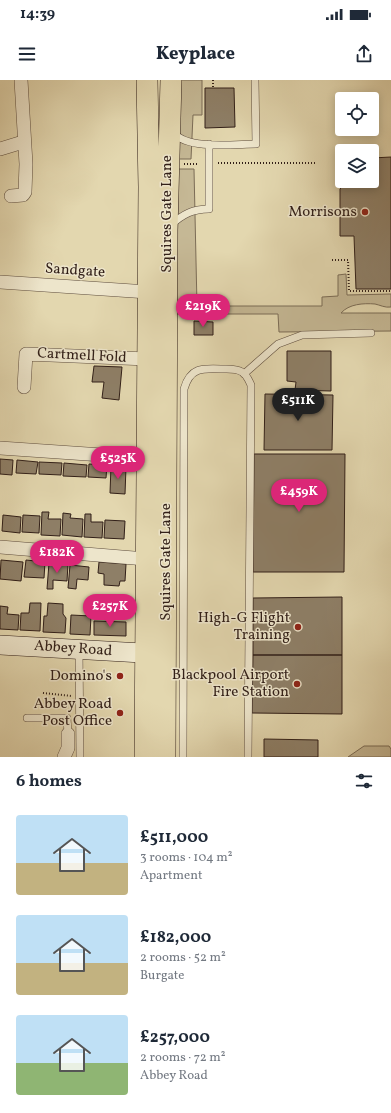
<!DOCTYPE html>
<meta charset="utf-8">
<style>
:root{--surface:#fff;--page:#f2f2f3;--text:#1f2937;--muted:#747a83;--accent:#db2777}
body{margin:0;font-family:Vollkorn,serif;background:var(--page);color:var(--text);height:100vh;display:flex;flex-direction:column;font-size:15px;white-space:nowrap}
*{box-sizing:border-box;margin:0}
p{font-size:13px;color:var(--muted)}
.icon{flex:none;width:22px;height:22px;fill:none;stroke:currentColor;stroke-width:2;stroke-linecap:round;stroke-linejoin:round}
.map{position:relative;height:677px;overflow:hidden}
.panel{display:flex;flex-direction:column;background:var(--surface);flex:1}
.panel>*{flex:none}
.tools{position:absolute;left:335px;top:12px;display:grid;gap:8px}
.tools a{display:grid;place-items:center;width:44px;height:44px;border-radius:4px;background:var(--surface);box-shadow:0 2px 10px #0003;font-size:20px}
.price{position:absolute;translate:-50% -34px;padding:0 9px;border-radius:14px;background:var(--accent);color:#fff;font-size:13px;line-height:26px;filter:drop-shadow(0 1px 2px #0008)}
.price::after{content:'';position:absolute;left:50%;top:24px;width:12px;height:9px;margin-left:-6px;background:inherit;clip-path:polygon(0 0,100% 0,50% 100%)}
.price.current{background:#222;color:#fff}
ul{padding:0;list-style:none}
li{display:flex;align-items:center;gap:12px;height:100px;padding:0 16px}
li span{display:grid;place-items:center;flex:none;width:112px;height:80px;border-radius:4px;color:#555}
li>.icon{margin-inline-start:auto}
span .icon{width:48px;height:48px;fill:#fffc;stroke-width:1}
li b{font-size:17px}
h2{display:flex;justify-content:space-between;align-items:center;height:48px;padding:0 16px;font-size:17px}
.status{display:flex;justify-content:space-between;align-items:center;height:28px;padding:0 20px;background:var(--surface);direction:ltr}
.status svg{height:11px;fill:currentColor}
header{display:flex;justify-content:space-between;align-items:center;height:52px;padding:0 16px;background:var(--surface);font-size:18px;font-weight:800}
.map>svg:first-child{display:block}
.green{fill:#c5b895;stroke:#7b6c56}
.building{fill:#8e7f67;stroke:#311f18}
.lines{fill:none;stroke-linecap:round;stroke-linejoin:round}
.lane-casing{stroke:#5e4d3e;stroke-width:8}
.street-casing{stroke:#5e4d3e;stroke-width:14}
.secondary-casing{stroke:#311f18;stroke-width:20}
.primary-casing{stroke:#311f18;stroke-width:22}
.path{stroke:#311f18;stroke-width:2;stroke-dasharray:1 2;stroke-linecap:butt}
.lane{stroke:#ede5cb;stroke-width:7}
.street{stroke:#ede5cb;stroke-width:13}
.secondary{stroke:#ede5cb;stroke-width:19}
.primary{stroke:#e3d7af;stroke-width:21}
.poi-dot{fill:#8f2418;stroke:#ede5cb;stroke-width:1.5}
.labels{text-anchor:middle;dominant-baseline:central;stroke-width:3;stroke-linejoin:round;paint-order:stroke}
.poi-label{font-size:15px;fill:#311f18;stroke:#ede5cb;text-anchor:end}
.street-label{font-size:15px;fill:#311f18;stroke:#ede5cb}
</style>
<div class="status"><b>14:39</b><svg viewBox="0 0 49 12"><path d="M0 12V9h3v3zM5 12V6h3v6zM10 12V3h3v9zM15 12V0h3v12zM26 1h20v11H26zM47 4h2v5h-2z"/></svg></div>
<header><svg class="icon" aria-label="menu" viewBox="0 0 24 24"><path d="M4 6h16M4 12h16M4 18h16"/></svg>Keyplace<svg class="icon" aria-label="share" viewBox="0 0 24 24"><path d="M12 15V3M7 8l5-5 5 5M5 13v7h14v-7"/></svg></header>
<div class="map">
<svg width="391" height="677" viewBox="0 0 391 677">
<rect width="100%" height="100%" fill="#e3d7af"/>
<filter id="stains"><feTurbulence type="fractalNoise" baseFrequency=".005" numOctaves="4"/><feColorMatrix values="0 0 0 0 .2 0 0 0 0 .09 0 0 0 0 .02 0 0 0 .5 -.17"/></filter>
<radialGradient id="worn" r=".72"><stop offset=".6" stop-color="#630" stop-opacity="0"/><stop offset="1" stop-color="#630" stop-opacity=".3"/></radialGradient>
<!-- green -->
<path class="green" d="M 181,0 L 202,0 L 202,35 L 193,35 L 191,79 L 178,79 Z
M 178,89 L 194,89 L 197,226 L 322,226 L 322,217 L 338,216 L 338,195 L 346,194 L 347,215 L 391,214 L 391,227 C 385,228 380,225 375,224 C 363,223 349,224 341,233 L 391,233 L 391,251 L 279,252 L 278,234 L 177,234 Z
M 364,666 L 389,666 L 391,669 L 391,677 L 348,677 Z"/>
<!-- building -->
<path class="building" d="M 205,8 L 234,8 L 235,47 L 205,48 Z
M 391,77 L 391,209 L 356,209 L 354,156 L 340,156 L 340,109 L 347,101 L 372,101 L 372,78 Z
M 194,241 L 213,242 L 213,255 L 194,255 Z
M 287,271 L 331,271 L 331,311 L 295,310 L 296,302 L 287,301 Z
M 94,286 L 122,287 L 119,320 L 102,318 L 104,302 L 92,302 Z
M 265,314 L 333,315 L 332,370 L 264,370 Z
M 254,374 L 345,374 L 344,492 L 253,492 Z
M 0,379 L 13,380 L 12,395 L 0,394 Z
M 17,380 L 38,382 L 36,394 L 16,393 Z
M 39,382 L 62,383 L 61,395 L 39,394 Z
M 64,383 L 87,385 L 86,397 L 63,396 Z
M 89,384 L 107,385 L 106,398 L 88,397 Z
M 111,386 L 126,387 L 125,414 L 110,413 Z
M 42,432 L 49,432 L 48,439 L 61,439 L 60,456 L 41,455 Z
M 63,433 L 71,434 L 70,438 L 83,439 L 82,457 L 62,455 Z
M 85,434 L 91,434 L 91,442 L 103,442 L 102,458 L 84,457 Z
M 3,435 L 21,437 L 20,453 L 2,451 Z
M 23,435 L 40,436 L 39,453 L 22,452 Z
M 105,440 L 125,441 L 124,459 L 104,458 Z
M 1,480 L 23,482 L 21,501 L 0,499 Z
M 26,480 L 45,482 L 44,498 L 24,497 Z
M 99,482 L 126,484 L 125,501 L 120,501 L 119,506 L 104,505 L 104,494 L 98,493 Z
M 49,483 L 68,484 L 67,501 L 53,500 L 53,509 L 47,509 Z
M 70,485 L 89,487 L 88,500 L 77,499 L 76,509 L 68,508 Z
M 111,516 L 123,517 L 122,537 L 110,537 Z
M 342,517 L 342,575 L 253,575 L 253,518 Z
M 30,523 L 41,523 L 40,551 L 20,550 L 21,533 L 29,533 Z
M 48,523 L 63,524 L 63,534 L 66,538 L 65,553 L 43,552 L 44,536 L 47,536 Z
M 0,526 L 8,527 L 7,534 L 19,535 L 18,550 L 0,549 Z
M 71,535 L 91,536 L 90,555 L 70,554 Z
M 94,541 L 126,542 L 126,556 L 94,555 Z
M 253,575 L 342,575 L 342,634 L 252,633 Z
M 264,659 L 318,660 L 318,677 L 264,677 Z"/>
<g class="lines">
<!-- lane casing -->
<g class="lane-casing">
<path id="lane" d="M 174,53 C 188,70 235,64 256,64 L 255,0
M 171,145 C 183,134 193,129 209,129 L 209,64
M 244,294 L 278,264 L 302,255 L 371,253
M 79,569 L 80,677
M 27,638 L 67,638 L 68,654
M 183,677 L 184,309 C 190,288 201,288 221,289 C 228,289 236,288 242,292 C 247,295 249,301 251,305 L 248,677"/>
</g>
<!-- street casing -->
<g class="street-casing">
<path id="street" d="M 0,69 L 23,62
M 11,116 L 23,115 L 25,112 L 26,84 L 21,0
M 0,202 L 148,212
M 24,307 L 26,274 L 147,279
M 0,368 L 146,378
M 0,467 L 146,479
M 64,677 L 68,668 L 68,654"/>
</g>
<!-- secondary casing -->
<g class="secondary-casing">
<path id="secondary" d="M 0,565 L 160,574"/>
</g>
<!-- primary casing -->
<g class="primary-casing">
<path id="primary" d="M 145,677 L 149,107 L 147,0
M 165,677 L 167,150 L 171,0"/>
</g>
<!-- path -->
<path class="path" d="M 213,0 L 213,8
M 218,83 L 315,83
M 184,84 L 199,84
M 332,180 L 348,180 L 349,211 L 391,211
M 43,613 L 72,616"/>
<!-- lane -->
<use href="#lane" class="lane"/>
<!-- street -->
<use href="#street" class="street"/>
<!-- secondary -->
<use href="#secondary" class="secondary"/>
<!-- primary -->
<use href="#primary" class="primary"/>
</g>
<!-- markers -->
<g class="poi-dot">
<circle cx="365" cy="132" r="4"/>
<circle cx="298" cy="547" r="4"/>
<circle cx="120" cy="596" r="4"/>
<circle cx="297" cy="604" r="4"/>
<circle cx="120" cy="633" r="4"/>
</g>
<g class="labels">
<!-- poi labels -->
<g class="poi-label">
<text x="357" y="132">Morrisons</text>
<text x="290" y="538">High-G Flight<tspan x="290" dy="17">Training</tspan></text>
<text x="289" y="595">Blackpool Airport<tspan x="289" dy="17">Fire Station</tspan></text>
<text x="112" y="596">Domino's</text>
<text x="112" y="624">Abbey Road<tspan x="112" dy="17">Post Office</tspan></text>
</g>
<!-- street labels -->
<g class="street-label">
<text transform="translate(167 134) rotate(-90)">Squires Gate Lane</text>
<text transform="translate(75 191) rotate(4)">Sandgate</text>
<text transform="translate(82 276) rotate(3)">Cartmell Fold</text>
<text transform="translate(166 482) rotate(-90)">Squires Gate Lane</text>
<text transform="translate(73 569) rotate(4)">Abbey Road</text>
</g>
</g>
<rect width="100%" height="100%" filter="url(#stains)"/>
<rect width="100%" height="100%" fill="url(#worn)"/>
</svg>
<div class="tools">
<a><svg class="icon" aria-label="locate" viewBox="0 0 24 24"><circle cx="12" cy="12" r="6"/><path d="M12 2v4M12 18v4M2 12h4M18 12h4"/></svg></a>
<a><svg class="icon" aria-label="layers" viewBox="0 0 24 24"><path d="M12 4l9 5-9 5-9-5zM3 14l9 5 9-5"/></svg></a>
</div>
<b class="price" style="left:203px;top:248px">£219K</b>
<b class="price current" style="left:298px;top:342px">£511K</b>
<b class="price" style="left:118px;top:400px">£525K</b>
<b class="price" style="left:299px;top:433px">£459K</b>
<b class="price" style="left:57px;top:494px">£182K</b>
<b class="price" style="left:110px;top:548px">£257K</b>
</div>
<section class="panel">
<h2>6 homes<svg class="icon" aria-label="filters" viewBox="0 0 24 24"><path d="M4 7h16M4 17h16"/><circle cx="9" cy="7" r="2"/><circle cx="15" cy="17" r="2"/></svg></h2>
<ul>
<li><span style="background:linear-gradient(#bfe0f5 60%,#c2b280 0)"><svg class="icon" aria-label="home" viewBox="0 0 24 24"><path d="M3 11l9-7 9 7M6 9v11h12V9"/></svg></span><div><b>£511,000</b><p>3 rooms · 104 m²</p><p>Apartment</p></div></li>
<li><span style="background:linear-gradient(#bfe0f5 60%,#c2b280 0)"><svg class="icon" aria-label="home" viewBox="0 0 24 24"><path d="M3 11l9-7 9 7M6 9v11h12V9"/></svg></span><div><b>£182,000</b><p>2 rooms · 52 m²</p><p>Burgate</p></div></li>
<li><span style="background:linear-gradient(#bfe0f5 60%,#8fb573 0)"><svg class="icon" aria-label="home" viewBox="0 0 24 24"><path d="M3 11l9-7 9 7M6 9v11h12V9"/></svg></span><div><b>£257,000</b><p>2 rooms · 72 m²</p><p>Abbey Road</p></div></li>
</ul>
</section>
